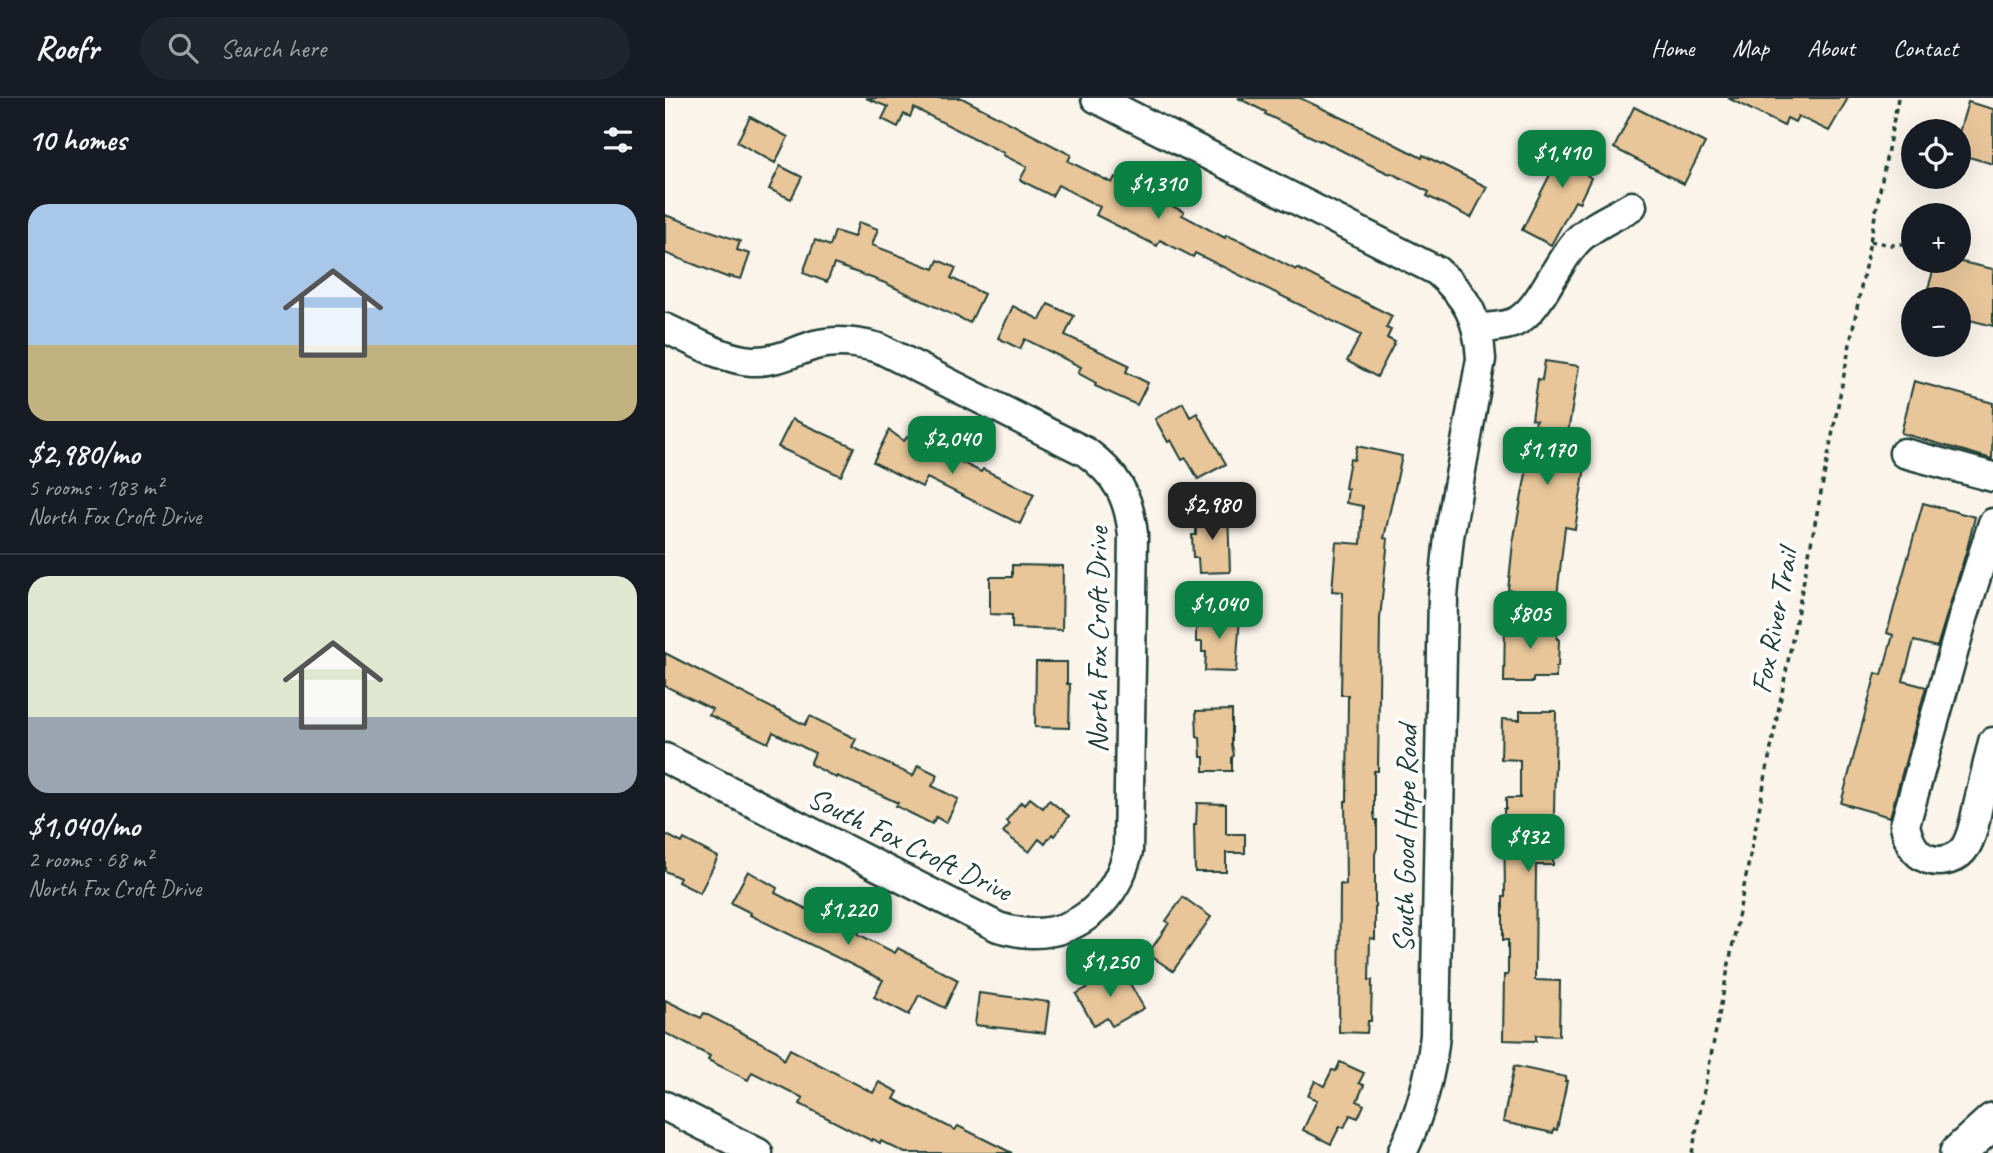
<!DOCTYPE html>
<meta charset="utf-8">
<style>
:root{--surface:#171b24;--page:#20242c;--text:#f1f3f6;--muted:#9ea1a6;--line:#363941;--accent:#0b8043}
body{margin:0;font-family:Caveat,sans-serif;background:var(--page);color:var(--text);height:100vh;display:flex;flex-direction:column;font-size:26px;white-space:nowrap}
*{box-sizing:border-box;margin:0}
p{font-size:23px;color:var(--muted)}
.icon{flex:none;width:38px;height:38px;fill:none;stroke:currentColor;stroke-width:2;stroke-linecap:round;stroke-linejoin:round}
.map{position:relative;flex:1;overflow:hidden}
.drawer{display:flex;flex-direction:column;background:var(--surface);width:665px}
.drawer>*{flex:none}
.tools{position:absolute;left:1236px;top:21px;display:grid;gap:14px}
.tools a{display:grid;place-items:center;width:70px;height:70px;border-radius:50%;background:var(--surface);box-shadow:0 7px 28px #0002;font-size:35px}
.price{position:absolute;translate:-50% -60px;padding:0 16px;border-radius:14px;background:var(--accent);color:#fff;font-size:23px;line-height:46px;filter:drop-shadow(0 2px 4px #0008)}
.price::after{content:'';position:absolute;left:50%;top:42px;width:21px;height:16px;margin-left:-10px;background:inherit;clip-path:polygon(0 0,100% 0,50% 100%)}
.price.active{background:#222;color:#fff}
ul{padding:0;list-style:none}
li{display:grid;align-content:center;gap:14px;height:371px;padding:0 28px}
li+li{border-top:2px solid var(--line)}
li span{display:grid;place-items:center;height:217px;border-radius:21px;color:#555}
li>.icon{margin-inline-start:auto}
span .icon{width:126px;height:126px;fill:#fffc;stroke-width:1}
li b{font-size:30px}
h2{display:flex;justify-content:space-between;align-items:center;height:84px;padding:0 28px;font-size:30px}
header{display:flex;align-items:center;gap:42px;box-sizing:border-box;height:98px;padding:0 35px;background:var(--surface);border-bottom:2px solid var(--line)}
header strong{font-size:33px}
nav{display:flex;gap:38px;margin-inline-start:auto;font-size:24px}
.search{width:490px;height:63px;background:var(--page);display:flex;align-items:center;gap:18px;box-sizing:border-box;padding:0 24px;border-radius:38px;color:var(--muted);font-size:26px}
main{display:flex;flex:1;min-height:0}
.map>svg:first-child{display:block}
.building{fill:#e8c69a;stroke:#1f3d34;stroke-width:2}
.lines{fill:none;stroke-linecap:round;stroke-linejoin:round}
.minor-casing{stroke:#1f3d34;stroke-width:33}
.major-casing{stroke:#1f3d34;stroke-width:40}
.path{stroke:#1f3d34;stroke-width:3.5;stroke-dasharray:5 5;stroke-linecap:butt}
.minor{stroke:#fff;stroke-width:28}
.major{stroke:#fff;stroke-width:35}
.labels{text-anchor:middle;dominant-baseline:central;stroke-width:7;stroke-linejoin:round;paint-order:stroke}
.street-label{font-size:30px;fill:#1f3d34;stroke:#fff}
</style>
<header>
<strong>Roofr</strong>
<div class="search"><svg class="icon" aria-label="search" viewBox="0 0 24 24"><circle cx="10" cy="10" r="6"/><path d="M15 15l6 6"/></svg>Search here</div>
<nav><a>Home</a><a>Map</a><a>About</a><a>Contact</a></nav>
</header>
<main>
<section class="drawer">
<h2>10 homes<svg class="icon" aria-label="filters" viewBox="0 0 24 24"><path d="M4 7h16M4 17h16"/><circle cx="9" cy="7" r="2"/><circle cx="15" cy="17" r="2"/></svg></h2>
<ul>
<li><span style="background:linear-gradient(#a9c7e8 65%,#c2b280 0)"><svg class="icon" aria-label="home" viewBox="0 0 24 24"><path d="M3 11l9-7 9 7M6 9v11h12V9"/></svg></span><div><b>$2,980/mo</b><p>5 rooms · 183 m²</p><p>North Fox Croft Drive</p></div></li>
<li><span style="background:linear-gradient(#dfe7d0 65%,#9aa5b1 0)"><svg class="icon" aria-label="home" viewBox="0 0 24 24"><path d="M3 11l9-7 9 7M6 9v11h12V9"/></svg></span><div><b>$1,040/mo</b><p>2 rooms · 68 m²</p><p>North Fox Croft Drive</p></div></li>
</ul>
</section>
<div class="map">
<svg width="1328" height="1055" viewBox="0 0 1328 1055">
<rect width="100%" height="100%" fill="#faf4eb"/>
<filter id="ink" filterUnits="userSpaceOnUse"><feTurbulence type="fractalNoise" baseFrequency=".0143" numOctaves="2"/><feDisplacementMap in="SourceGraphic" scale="14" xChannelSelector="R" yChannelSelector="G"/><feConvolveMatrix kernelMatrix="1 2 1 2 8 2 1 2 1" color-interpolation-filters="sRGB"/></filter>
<g filter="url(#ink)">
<!-- building -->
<path class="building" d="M 201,0 L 297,0 L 406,57 L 403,63 L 447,85 L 450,79 L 519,114 L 517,117 L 560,140 L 561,137 L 578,144 L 631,172 L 632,170 L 727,218 L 721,230 L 726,232 L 722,240 L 730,244 L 712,279 L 682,263 L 696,237 L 530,155 L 528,159 L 495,142 L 492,148 L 431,117 L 435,109 L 393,87 L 387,98 L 355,82 L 362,69 L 338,57 L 339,55 L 249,10 L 245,19 L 239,16 L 233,29 L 217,21 L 223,9 Z
M 573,0 L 635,0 L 684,23 L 757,60 L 758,57 L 822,89 L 806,120 L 762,98 L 764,94 L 726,75 L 725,76 L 697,63 L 656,42 L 655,43 L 600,16 L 601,14 Z
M 1063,0 L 1183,0 L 1164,33 L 1133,18 L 1130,24 L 1122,20 L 1119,28 Z
M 1303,4 L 1328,11 L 1328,66 L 1293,56 L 1293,38 Z
M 969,9 L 1040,45 L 1019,86 L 949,50 Z
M 85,19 L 123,39 L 110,65 L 72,44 Z
M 905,37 L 935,52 L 922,77 L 926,80 L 914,105 L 910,103 L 886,147 L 857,132 Z
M 115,68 L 137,79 L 126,101 L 104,91 Z
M 0,117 L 75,143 L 72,152 L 85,156 L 76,181 L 64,178 L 64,180 L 0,155 Z
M 194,124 L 213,131 L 207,147 L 269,171 L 273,162 L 291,170 L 286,180 L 319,196 L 305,225 L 220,185 L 169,166 L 162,184 L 138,175 L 150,142 L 165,148 L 170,133 L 189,139 Z
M 1271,163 L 1292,163 L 1328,171 L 1328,228 L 1293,219 L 1293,201 L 1260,201 Z
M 383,206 L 409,218 L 400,237 L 464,267 L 461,274 L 483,285 L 472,307 L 430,288 L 431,285 L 413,275 L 416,269 L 360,241 L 355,251 L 333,240 L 348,208 L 375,222 Z
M 880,263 L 914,268 L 898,365 L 920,369 L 910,431 L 900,429 L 892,498 L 843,492 L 848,445 L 871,322 L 867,321 L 873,281 L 877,282 Z
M 1249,283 L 1328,305 L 1327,361 L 1236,335 Z
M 518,305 L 525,319 L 532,315 L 561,366 L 533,381 L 521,360 L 517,362 L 506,342 L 503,344 L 490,321 Z
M 127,321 L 189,349 L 176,378 L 113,349 Z
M 224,332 L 239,343 L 242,339 L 250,343 L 252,340 L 277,351 L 276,354 L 316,374 L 318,371 L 369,396 L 355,426 L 262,380 L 257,389 L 208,364 Z
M 692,348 L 737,358 L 719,440 L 723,441 L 715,521 L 713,673 L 709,673 L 709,716 L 710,722 L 712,722 L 712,750 L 710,756 L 710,841 L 705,840 L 704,882 L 707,882 L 706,923 L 703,923 L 702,935 L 674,934 L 675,786 L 681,787 L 680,703 L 682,703 L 683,597 L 676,597 L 678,494 L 667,493 L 671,444 L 696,446 L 698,408 L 681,405 L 683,391 L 680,390 L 685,361 L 689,362 Z
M 1258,405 L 1310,419 L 1302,451 L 1272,549 L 1249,543 L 1238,583 L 1261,589 L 1225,719 L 1176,705 L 1211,575 L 1217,577 L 1228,537 L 1222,535 Z
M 563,413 L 565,474 L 534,475 L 533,460 L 528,460 L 527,437 L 531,437 L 531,414 Z
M 347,467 L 398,468 L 397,532 L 347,530 L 347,517 L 325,516 L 325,479 L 347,479 Z
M 531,517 L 575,518 L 571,574 L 540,573 L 541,554 L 537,554 L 537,544 L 531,544 Z
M 840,524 L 889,524 L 889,529 L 892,529 L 892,541 L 894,541 L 893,569 L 891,569 L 891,580 L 868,580 L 868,584 L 839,584 Z
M 0,555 L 140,627 L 145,618 L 191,641 L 187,649 L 248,678 L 253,667 L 273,677 L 267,688 L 293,701 L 281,725 L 271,719 L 267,726 L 231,708 L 233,705 L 216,697 L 172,678 L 171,680 L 145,666 L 150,655 L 108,634 L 103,645 L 44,617 L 47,611 L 0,588 Z
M 371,564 L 402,564 L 402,586 L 405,586 L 404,630 L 370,629 Z
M 567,612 L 567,647 L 569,657 L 567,660 L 567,673 L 539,673 L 539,659 L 536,659 L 535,640 L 532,639 L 531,613 Z
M 855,613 L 891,613 L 888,767 L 871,767 L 870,877 L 870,882 L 895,883 L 894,938 L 871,937 L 871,943 L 838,942 L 839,877 L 843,877 L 843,842 L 838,842 L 838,799 L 840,799 L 839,711 L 841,711 L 841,700 L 855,700 L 855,662 L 836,661 L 837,621 L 855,622 Z
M 365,700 L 378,710 L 384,702 L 404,718 L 389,738 L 387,736 L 380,746 L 374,741 L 364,754 L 338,734 L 345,726 L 341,723 L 356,704 L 359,707 Z
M 532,705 L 561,706 L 561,736 L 580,736 L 580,755 L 561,755 L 561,774 L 530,774 L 529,727 L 531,727 Z
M 0,736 L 17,745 L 19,741 L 53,759 L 35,795 L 13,784 L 15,780 L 0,773 Z
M 83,773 L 112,790 L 110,795 L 153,817 L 156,810 L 195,831 L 193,836 L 230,855 L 233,850 L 293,882 L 280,910 L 254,897 L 244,917 L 229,909 L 209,899 L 218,882 L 85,817 L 86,815 L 66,805 Z
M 518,799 L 546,819 L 508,873 L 483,856 L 504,825 L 501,823 Z
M 456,870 L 479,910 L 447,928 L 442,920 L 429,928 L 411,896 Z
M 314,895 L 384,904 L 380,935 L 310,927 Z
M 0,902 L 36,920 L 39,915 L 112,953 L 119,962 L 125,951 L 208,995 L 214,984 L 233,994 L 229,1001 L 290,1032 L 293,1028 L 347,1055 L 240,1055 L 216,1043 L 215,1045 L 208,1041 L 207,1043 L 135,1006 L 138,1000 L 87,974 L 83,982 L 43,962 L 45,958 L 0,935 Z
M 675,964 L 699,975 L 694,985 L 699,987 L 692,1003 L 699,1007 L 693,1020 L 685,1017 L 679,1030 L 675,1028 L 666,1046 L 638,1032 L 652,1002 L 643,998 L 650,983 L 659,988 L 667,972 L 671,973 Z
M 849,968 L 901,979 L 900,983 L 902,983 L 892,1032 L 889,1031 L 888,1035 L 838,1024 Z"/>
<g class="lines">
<!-- minor casing -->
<g class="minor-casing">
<path id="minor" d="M 431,0 L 772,173 C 802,199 814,221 816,261 L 784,439 L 778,498 L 770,937 C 766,978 755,1017 737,1055
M 0,230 C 27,242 57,261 87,263 C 110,264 128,254 150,247 C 172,241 193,244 214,250 L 421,354 C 452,377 464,398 468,437 L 463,753 C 452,800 416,836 366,835 C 354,835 344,832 333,829 L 0,660
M 813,231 C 824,229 840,229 850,224 C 875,213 891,164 912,143 C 926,128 949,119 967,108
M 1239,355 L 1328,379
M 1328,425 L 1297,523 L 1240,727 C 1243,741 1248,756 1263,761 C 1277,766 1293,761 1301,748 C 1308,736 1310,721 1313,707 C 1318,686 1323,665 1328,644
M 0,1008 L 93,1055"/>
</g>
<!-- major casing -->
<g class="major-casing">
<path id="major" d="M 1293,1055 L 1328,1023"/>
</g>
<!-- path -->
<path class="path" d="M 1205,143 L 1226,147 L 1248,145
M 1027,1055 L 1233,0"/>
<!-- minor -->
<use href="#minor" class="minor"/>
<!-- major -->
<use href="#major" class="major"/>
</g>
</g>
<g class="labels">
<!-- street labels -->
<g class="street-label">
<text transform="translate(1109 523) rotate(-79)">Fox River Trail</text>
<text transform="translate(432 542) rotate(-90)">North Fox Croft Drive</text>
<text transform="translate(740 741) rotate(-89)">South Good Hope Road</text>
<text transform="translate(245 746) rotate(26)">South Fox Croft Drive</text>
</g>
</g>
</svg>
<div class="tools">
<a><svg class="icon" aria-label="locate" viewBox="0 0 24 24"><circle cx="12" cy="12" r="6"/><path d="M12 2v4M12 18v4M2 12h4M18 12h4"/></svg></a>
<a>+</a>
<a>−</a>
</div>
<b class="price" style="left:897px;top:92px">$1,410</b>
<b class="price" style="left:493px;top:123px">$1,310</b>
<b class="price" style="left:287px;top:378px">$2,040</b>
<b class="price" style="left:882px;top:389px">$1,170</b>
<b class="price active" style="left:547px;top:444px">$2,980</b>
<b class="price" style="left:554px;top:543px">$1,040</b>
<b class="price" style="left:865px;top:553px">$805</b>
<b class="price" style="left:863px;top:776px">$932</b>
<b class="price" style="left:183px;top:849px">$1,220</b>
<b class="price" style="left:445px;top:901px">$1,250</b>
</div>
</main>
